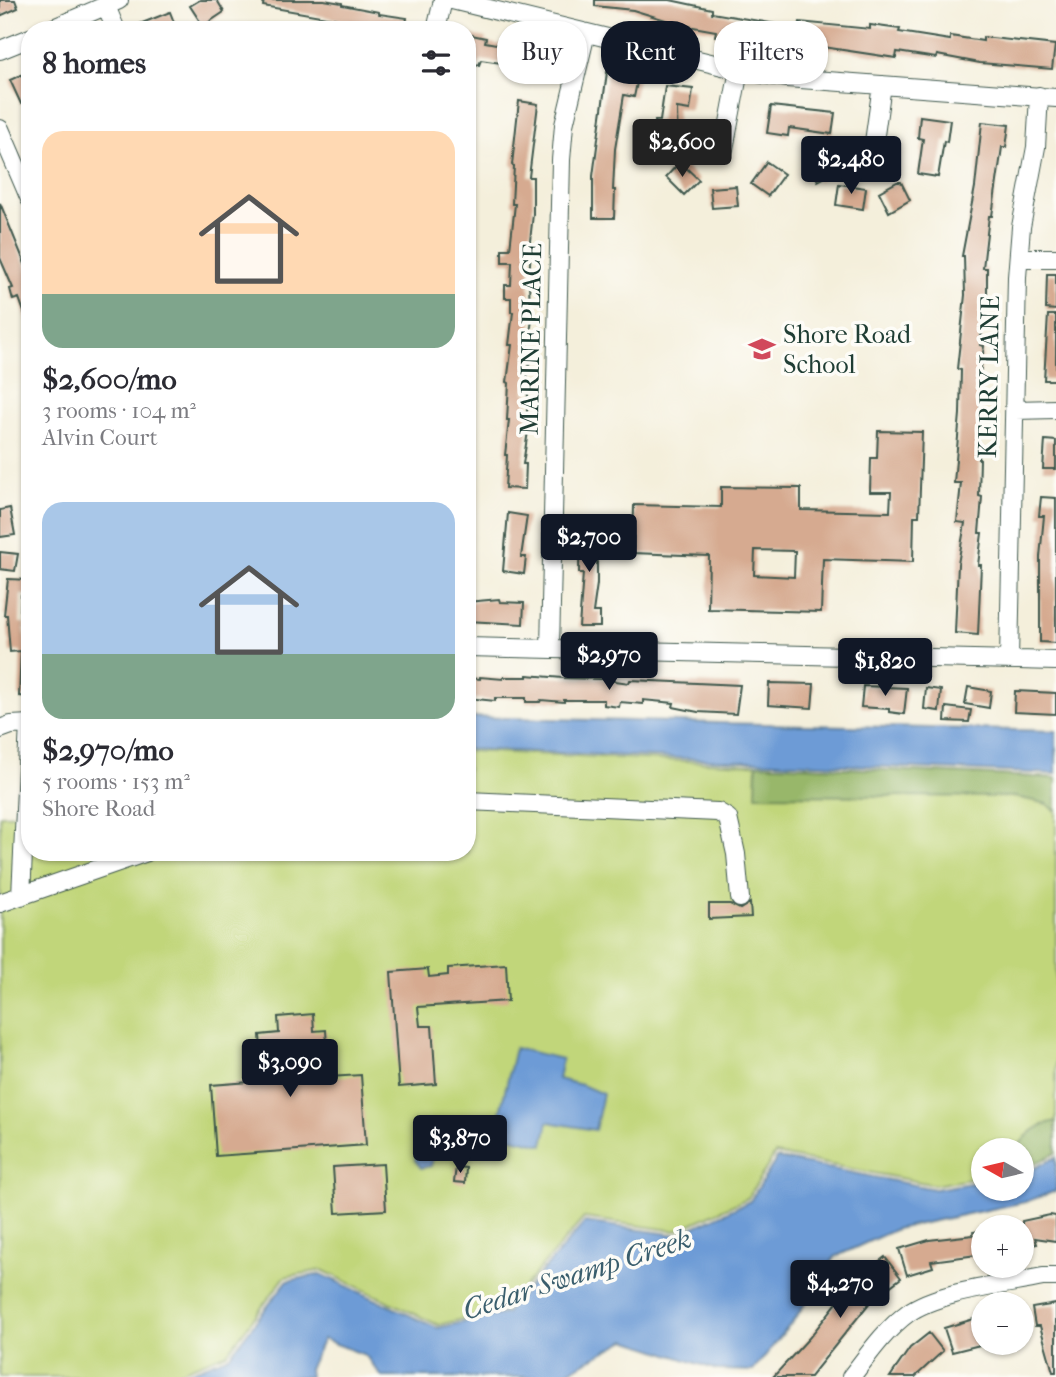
<!DOCTYPE html>
<meta charset="utf-8">
<style>
:root{--surface:#fff;--page:#f2f2f3;--text:#2b2b33;--muted:#7c7c81;--accent:#111827}
body{margin:0;font-family:"IM FELL French Canon",serif;background:var(--page);color:var(--text);height:100vh;display:flex;flex-direction:column;font-size:26px;white-space:nowrap}
*{box-sizing:border-box;margin:0}
p{font-size:23px;color:var(--muted)}
.icon{flex:none;width:38px;height:38px;fill:none;stroke:currentColor;stroke-width:2;stroke-linecap:round;stroke-linejoin:round}
.map{position:relative;flex:1;overflow:hidden}
.details{position:absolute;left:21px;top:21px;width:455px;height:840px;display:flex;flex-direction:column;background:var(--surface);border-radius:28px;box-shadow:0 2px 5px #0004}
.details>*{flex:none}
.banner{position:absolute;left:497px;top:21px;width:453px;height:63px;display:flex;gap:14px}
.needle{width:46px;rotate:278deg}
.fabs{position:absolute;left:971px;top:1138px;display:grid;gap:14px}
.fabs a{display:grid;place-items:center;width:63px;height:63px;border-radius:50%;background:var(--surface);box-shadow:0 2px 5px #0004;font-size:35px}
.price{position:absolute;translate:-50% -60px;padding:0 16px;border-radius:7px;background:var(--accent);color:#fff;font-size:23px;line-height:46px;filter:drop-shadow(0 2px 4px #0008)}
.price::after{content:'';position:absolute;left:50%;top:42px;width:21px;height:16px;margin-left:-10px;background:inherit;clip-path:polygon(0 0,100% 0,50% 100%)}
.price.active{background:#222;color:#fff}
ul{padding:0;list-style:none}
li{display:grid;align-content:center;gap:14px;height:371px;padding:0 21px}
li span{display:grid;place-items:center;height:217px;border-radius:21px;color:#555}
li>.icon{margin-inline-start:auto}
span .icon{width:126px;height:126px;fill:#fffc;stroke-width:1}
li b{font-size:30px}
h2{display:flex;justify-content:space-between;align-items:center;height:84px;padding:0 21px;font-size:30px}
.chip{padding:0 24px;border-radius:28px;background:var(--surface);box-shadow:0 2px 5px #0004;font-size:24px;line-height:63px}
.chip.active{background:var(--accent);color:#fff}
.map>svg:first-child{display:block}
.green{fill:#c1d67a;stroke:#708a57;stroke-width:2}
.forest{fill:#98b76a;stroke:#5c7a4f;stroke-width:2}
.water{fill:#6d9bd6;stroke:#466c85;stroke-width:2}
.building{fill:#d6aa90;fill-rule:evenodd}
.lines{fill:none;stroke-linecap:round;stroke-linejoin:round}
.minor-casing{stroke:#3f584d;stroke-width:20}
.minor{stroke:#fff;stroke-width:18}
.labels{text-anchor:middle;dominant-baseline:central;stroke-width:7;stroke-linejoin:round;paint-order:stroke}
.poi-label{font-size:26px;fill:#1f3d34;stroke:#fdfcf7;text-anchor:start}
.street-label{font-size:26px;fill:#1f3d34;stroke:#fdfcf7}
.water-label{font-size:28px;font-style:italic;fill:#3a5e6d;stroke:#fdfcf7}
</style>
<div class="map">
<svg width="1056" height="1377" viewBox="0 0 1056 1377">
<rect width="100%" height="100%" fill="#fdfcf7"/>
<filter id="ink" filterUnits="userSpaceOnUse"><feTurbulence type="fractalNoise" baseFrequency=".0143" numOctaves="2"/><feDisplacementMap in="SourceGraphic" scale="14" xChannelSelector="R" yChannelSelector="G"/><feConvolveMatrix kernelMatrix="1 2 1 2 8 2 1 2 1" color-interpolation-filters="sRGB"/></filter>
<filter id="wash" filterUnits="userSpaceOnUse"><feTurbulence type="fractalNoise" baseFrequency=".00686" numOctaves="4" result="noise"/><feDisplacementMap in="SourceGraphic" scale="28" xChannelSelector="R" yChannelSelector="G"/><feGaussianBlur stdDeviation="1.57" result="paint"/><feColorMatrix in="noise" values="0 0 0 0 0 0 0 0 0 0 0 0 0 0 0 0 0 1.4 0 .05"/><feComposite in="paint" operator="in"/></filter>
<g filter="url(#wash)">
<rect width="100%" height="100%" fill="#f4efdb"/>
<!-- green -->
<path class="green" d="M 467,751 L 1056,778 L 1056,1153 L 1022,1170 L 1022,1150 L 984,1150 L 983,1177 L 935,1185 L 775,1154 L 748,1198 L 676,1231 L 584,1218 L 504,1310 L 438,1325 L 322,1270 L 285,1277 L 227,1353 L 166,1377 L 0,1377 L 0,815 L 30,814 L 30,852 L 467,852 Z"/>
<!-- forest -->
<path class="forest" d="M 757,764 L 1056,778 L 1056,811 L 1047,804 L 1016,797 L 756,795 Z
M 1056,1121 L 1056,1153 L 1022,1170 L 1022,1150 L 1016,1150 C 1025,1135 1039,1124 1056,1121 Z"/>
<!-- water -->
<path class="water" d="M 467,717 L 1056,731 L 1056,774 L 467,749 Z
M 515,1048 L 562,1059 L 558,1079 L 582,1085 L 603,1094 L 595,1130 L 548,1122 L 543,1145 L 495,1134 Z
M 434,1121 L 443,1129 L 444,1141 L 435,1151 L 431,1166 L 421,1168 L 415,1160 L 418,1147 L 414,1133 L 421,1123 Z
M 1056,1157 L 1056,1191 L 1025,1202 L 896,1229 L 835,1257 L 797,1316 L 753,1371 L 717,1370 L 626,1340 L 558,1377 L 382,1377 L 365,1355 L 323,1339 L 309,1369 L 310,1377 L 177,1377 L 229,1356 L 287,1281 L 321,1274 L 437,1328 L 506,1313 L 585,1222 L 677,1235 L 750,1201 L 777,1158 L 935,1189 L 983,1181 L 984,1188 L 1022,1188 L 1022,1174 Z"/>
<g id="blocks">
<!-- building -->
<path class="building" d="M 0,0 L 15,0 L 18,8 L 0,16 Z
M 200,0 L 217,0 L 224,12 L 203,26 L 190,6 Z
M 264,0 L 324,0 L 342,3 L 342,5 L 379,12 L 379,14 L 407,18 L 405,30 L 365,30 L 348,26 L 349,21 L 263,6 Z
M 595,0 L 670,0 L 712,9 L 712,13 L 799,28 L 800,22 L 870,29 L 870,25 L 900,29 L 899,32 L 950,40 L 950,36 L 983,41 L 983,37 L 1055,45 L 1052,69 L 980,63 L 937,55 L 936,58 L 897,52 L 896,58 L 823,47 L 823,50 L 781,46 L 715,36 L 716,31 L 682,25 L 633,10 L 595,6 Z
M 170,12 L 177,30 L 127,30 L 127,29 Z
M 467,34 L 486,38 L 485,42 L 550,54 L 546,81 L 527,78 L 529,67 L 481,60 L 479,65 L 467,62 Z
M 30,71 L 30,100 L 21,104 L 10,80 Z
M 607,72 L 638,78 L 634,97 L 624,95 L 615,149 L 613,190 L 615,190 L 614,218 L 593,218 L 593,176 Z
M 665,86 L 693,89 L 690,110 L 677,108 L 678,149 L 656,149 L 655,121 L 660,121 Z
M 519,101 L 538,104 L 529,177 L 533,177 L 533,214 L 529,250 L 531,250 L 529,277 L 530,320 L 532,320 L 526,358 L 530,358 L 525,393 L 528,393 L 526,430 L 528,431 L 523,464 L 526,464 L 525,489 L 505,488 L 507,455 L 505,455 L 509,420 L 507,420 L 509,383 L 507,382 L 512,345 L 509,345 L 513,312 L 511,312 L 511,298 L 505,298 L 505,285 L 511,285 L 512,262 L 502,262 L 502,249 L 510,249 L 515,204 L 512,204 L 514,166 L 512,165 Z
M 771,106 L 835,113 L 832,134 L 789,128 L 788,136 L 767,133 Z
M 920,116 L 950,120 L 947,142 L 944,141 L 938,177 L 918,174 L 923,139 L 918,138 Z
M 982,122 L 1009,125 L 1006,147 L 1002,147 L 992,216 L 989,216 L 983,268 L 987,268 L 987,295 L 980,345 L 984,346 L 979,381 L 982,381 L 978,459 L 980,459 L 979,496 L 982,497 L 979,533 L 982,533 L 978,565 L 981,565 L 978,635 L 955,633 L 958,564 L 965,523 L 957,522 L 961,483 L 954,483 L 960,414 L 961,370 L 957,369 L 965,295 L 964,256 L 962,256 L 975,187 Z
M 824,147 L 835,172 L 818,181 L 805,157 Z
M 680,162 L 699,180 L 684,195 L 666,177 Z
M 767,162 L 784,174 L 768,196 L 751,184 Z
M 897,182 L 901,182 L 910,200 L 889,212 L 879,192 Z
M 839,184 L 866,188 L 863,209 L 836,205 Z
M 736,186 L 738,206 L 712,208 L 710,188 Z
M 0,203 L 30,276 L 30,323 L 28,323 L 19,298 L 13,300 L 10,289 L 13,288 L 0,258 Z
M 1047,274 L 1056,274 L 1056,310 L 1046,309 Z
M 1048,315 L 1056,315 L 1056,380 L 1044,380 Z
M 878,431 L 922,432 L 919,516 L 914,516 L 913,562 L 823,559 L 821,612 L 708,609 L 709,556 L 633,553 L 634,505 L 721,507 L 721,487 L 801,488 L 801,510 L 890,512 L 891,492 L 870,492 L 871,458 L 877,458 ZM 755,550 L 795,551 L 794,577 L 754,575 Z
M 1045,440 L 1056,441 L 1056,469 L 1043,469 Z
M 1041,497 L 1056,498 L 1056,643 L 1040,642 L 1040,557 L 1044,516 L 1039,516 Z
M 10,508 L 15,535 L 0,537 L 0,510 Z
M 508,513 L 527,516 L 521,557 L 526,557 L 524,574 L 503,571 Z
M 580,523 L 599,523 L 599,551 L 597,551 L 597,584 L 593,612 L 600,612 L 600,627 L 579,627 L 583,573 L 579,573 Z
M 0,552 L 18,554 L 15,571 L 0,569 Z
M 8,579 L 28,580 L 27,595 L 21,595 L 20,623 L 24,623 L 26,651 L 24,651 L 30,651 L 30,697 L 19,696 L 21,651 L 10,652 L 7,615 L 4,615 Z
M 499,599 L 500,602 L 524,603 L 523,624 L 467,621 L 467,602 Z
M 527,675 L 563,678 L 601,679 L 629,683 L 630,680 L 740,685 L 736,714 L 698,712 L 673,707 L 674,703 L 643,700 L 643,704 L 620,702 L 619,707 L 604,705 L 604,700 L 564,700 L 564,702 L 541,700 L 540,702 L 526,702 L 526,698 L 495,698 L 495,701 L 467,698 L 467,678 L 480,679 L 480,677 L 503,679 L 503,677 L 527,677 Z
M 769,683 L 814,684 L 812,708 L 768,705 Z
M 863,686 L 907,688 L 904,714 L 889,712 L 889,709 L 861,707 Z
M 968,687 L 991,691 L 989,708 L 965,704 Z
M 926,688 L 941,690 L 939,711 L 924,709 Z
M 1015,691 L 1056,693 L 1056,714 L 1014,712 Z
M 946,707 L 971,710 L 969,722 L 945,721 Z
M 750,903 L 751,917 L 709,919 L 709,904 L 730,904 L 740,909 Z
M 506,964 L 508,1001 L 418,1007 L 420,1026 L 432,1026 L 436,1084 L 399,1087 L 391,972 L 428,969 L 429,977 L 448,975 L 448,968 Z
M 313,1014 L 314,1031 L 326,1030 L 329,1077 L 361,1075 L 366,1145 L 216,1156 L 211,1085 L 263,1081 L 260,1035 L 279,1033 L 278,1017 Z
M 383,1164 L 386,1210 L 336,1213 L 333,1167 Z
M 456,1167 L 466,1168 L 465,1183 L 454,1182 Z
M 1050,1215 L 1056,1216 L 1056,1241 L 1035,1238 L 1037,1244 L 1022,1247 L 1022,1221 Z
M 984,1230 L 984,1254 L 931,1261 L 933,1267 L 907,1275 L 899,1249 L 929,1240 L 973,1235 L 973,1232 Z
M 885,1257 L 901,1278 L 871,1301 L 810,1377 L 773,1377 L 809,1338 L 855,1280 Z
M 1056,1304 L 1056,1372 L 1053,1372 L 1040,1326 L 1035,1326 L 1032,1308 Z
M 977,1318 L 984,1318 L 984,1344 L 952,1352 L 944,1328 Z
M 929,1333 L 943,1351 L 915,1377 L 890,1377 L 910,1348 Z"/>
</g>
</g>
<g filter="url(#ink)">
<use href="#blocks" fill-opacity="0" stroke="#3f584d" stroke-width="2"/>
<g class="lines">
<!-- minor casing -->
<g class="minor-casing">
<path id="minor" d="M 452,0 L 739,70 L 787,78 L 1056,98
M 106,6 L 116,30
M 49,30 L 119,0
M 436,30 L 443,0
M 0,50 L 30,38
M 0,129 L 30,199
M 874,142 L 882,85
M 724,149 L 739,70
M 1020,258 L 1056,258
M 1015,410 L 1056,409
M 467,647 L 1056,661
M 550,649 L 561,160 L 564,125 L 586,33
M 1009,660 L 1017,277 L 1021,227 L 1036,147 L 1039,96
M 0,729 L 11,725 L 30,724
M 467,801 L 718,812 L 728,818 L 736,854 L 740,898
M 21,896 L 29,724
M 0,903 L 147,852
M 851,1377 C 868,1355 885,1330 908,1313 C 938,1291 1006,1285 1043,1277 L 1056,1277"/>
</g>
<!-- minor -->
<use href="#minor" class="minor"/>
</g>
</g>
<!-- icons -->
<defs>
<g id="school-bare" transform="scale(2.1)"><path d="M0-5L7-2L0 1L-7-2ZM-4 1L0 2.5L4 1V4Q0 6-4 4Z" fill="#d1495b" stroke="#fdfcf7" stroke-width="2.5" paint-order="stroke"/></g>
</defs>
<g fill-rule="evenodd">
<use href="#school-bare" x="762" y="349"/>
</g>
<g class="labels">
<!-- poi labels -->
<g class="poi-label">
<text x="783" y="334">Shore Road<tspan x="783" dy="30">School</tspan></text>
</g>
<!-- street labels -->
<g class="street-label">
<text transform="translate(531 339) rotate(-89)">MARINE PLACE</text>
<text transform="translate(989 377) rotate(-89)">KERRY LANE</text>
</g>
<!-- water labels -->
<g class="water-label">
<text transform="translate(577 1274) rotate(-18)">Cedar Swamp Creek</text>
</g>
</g>
</svg>
<div class="fabs">
<a><svg class="needle" viewBox="-14 -14 28 28"><path d="M0-13l5 13h-10z" fill="#e53935"/><path d="M0 13l5-13h-10z" fill="#7c7c81"/></svg></a>
<a>+</a>
<a>−</a>
</div>
<b class="price active" style="left:682px;top:179px">$2,600</b>
<b class="price" style="left:851px;top:196px">$2,480</b>
<b class="price" style="left:589px;top:574px">$2,700</b>
<b class="price" style="left:609px;top:692px">$2,970</b>
<b class="price" style="left:885px;top:698px">$1,820</b>
<b class="price" style="left:290px;top:1099px">$3,090</b>
<b class="price" style="left:460px;top:1175px">$3,870</b>
<b class="price" style="left:840px;top:1320px">$4,270</b>
<div class="banner">
<a class="chip">Buy</a>
<a class="chip active">Rent</a>
<a class="chip">Filters</a>
</div>
<section class="details">
<h2>8 homes<svg class="icon" aria-label="filters" viewBox="0 0 24 24"><path d="M4 7h16M4 17h16"/><circle cx="9" cy="7" r="2"/><circle cx="15" cy="17" r="2"/></svg></h2>
<ul>
<li><span style="background:linear-gradient(#ffd9b3 75%,#7fa58c 0)"><svg class="icon" aria-label="home" viewBox="0 0 24 24"><path d="M3 11l9-7 9 7M6 9v11h12V9"/></svg></span><div><b>$2,600/mo</b><p>3 rooms · 104 m²</p><p>Alvin Court</p></div></li>
<li><span style="background:linear-gradient(#a9c7e8 70%,#7fa58c 0)"><svg class="icon" aria-label="home" viewBox="0 0 24 24"><path d="M3 11l9-7 9 7M6 9v11h12V9"/></svg></span><div><b>$2,970/mo</b><p>5 rooms · 153 m²</p><p>Shore Road</p></div></li>
</ul>
</section>
</div>
